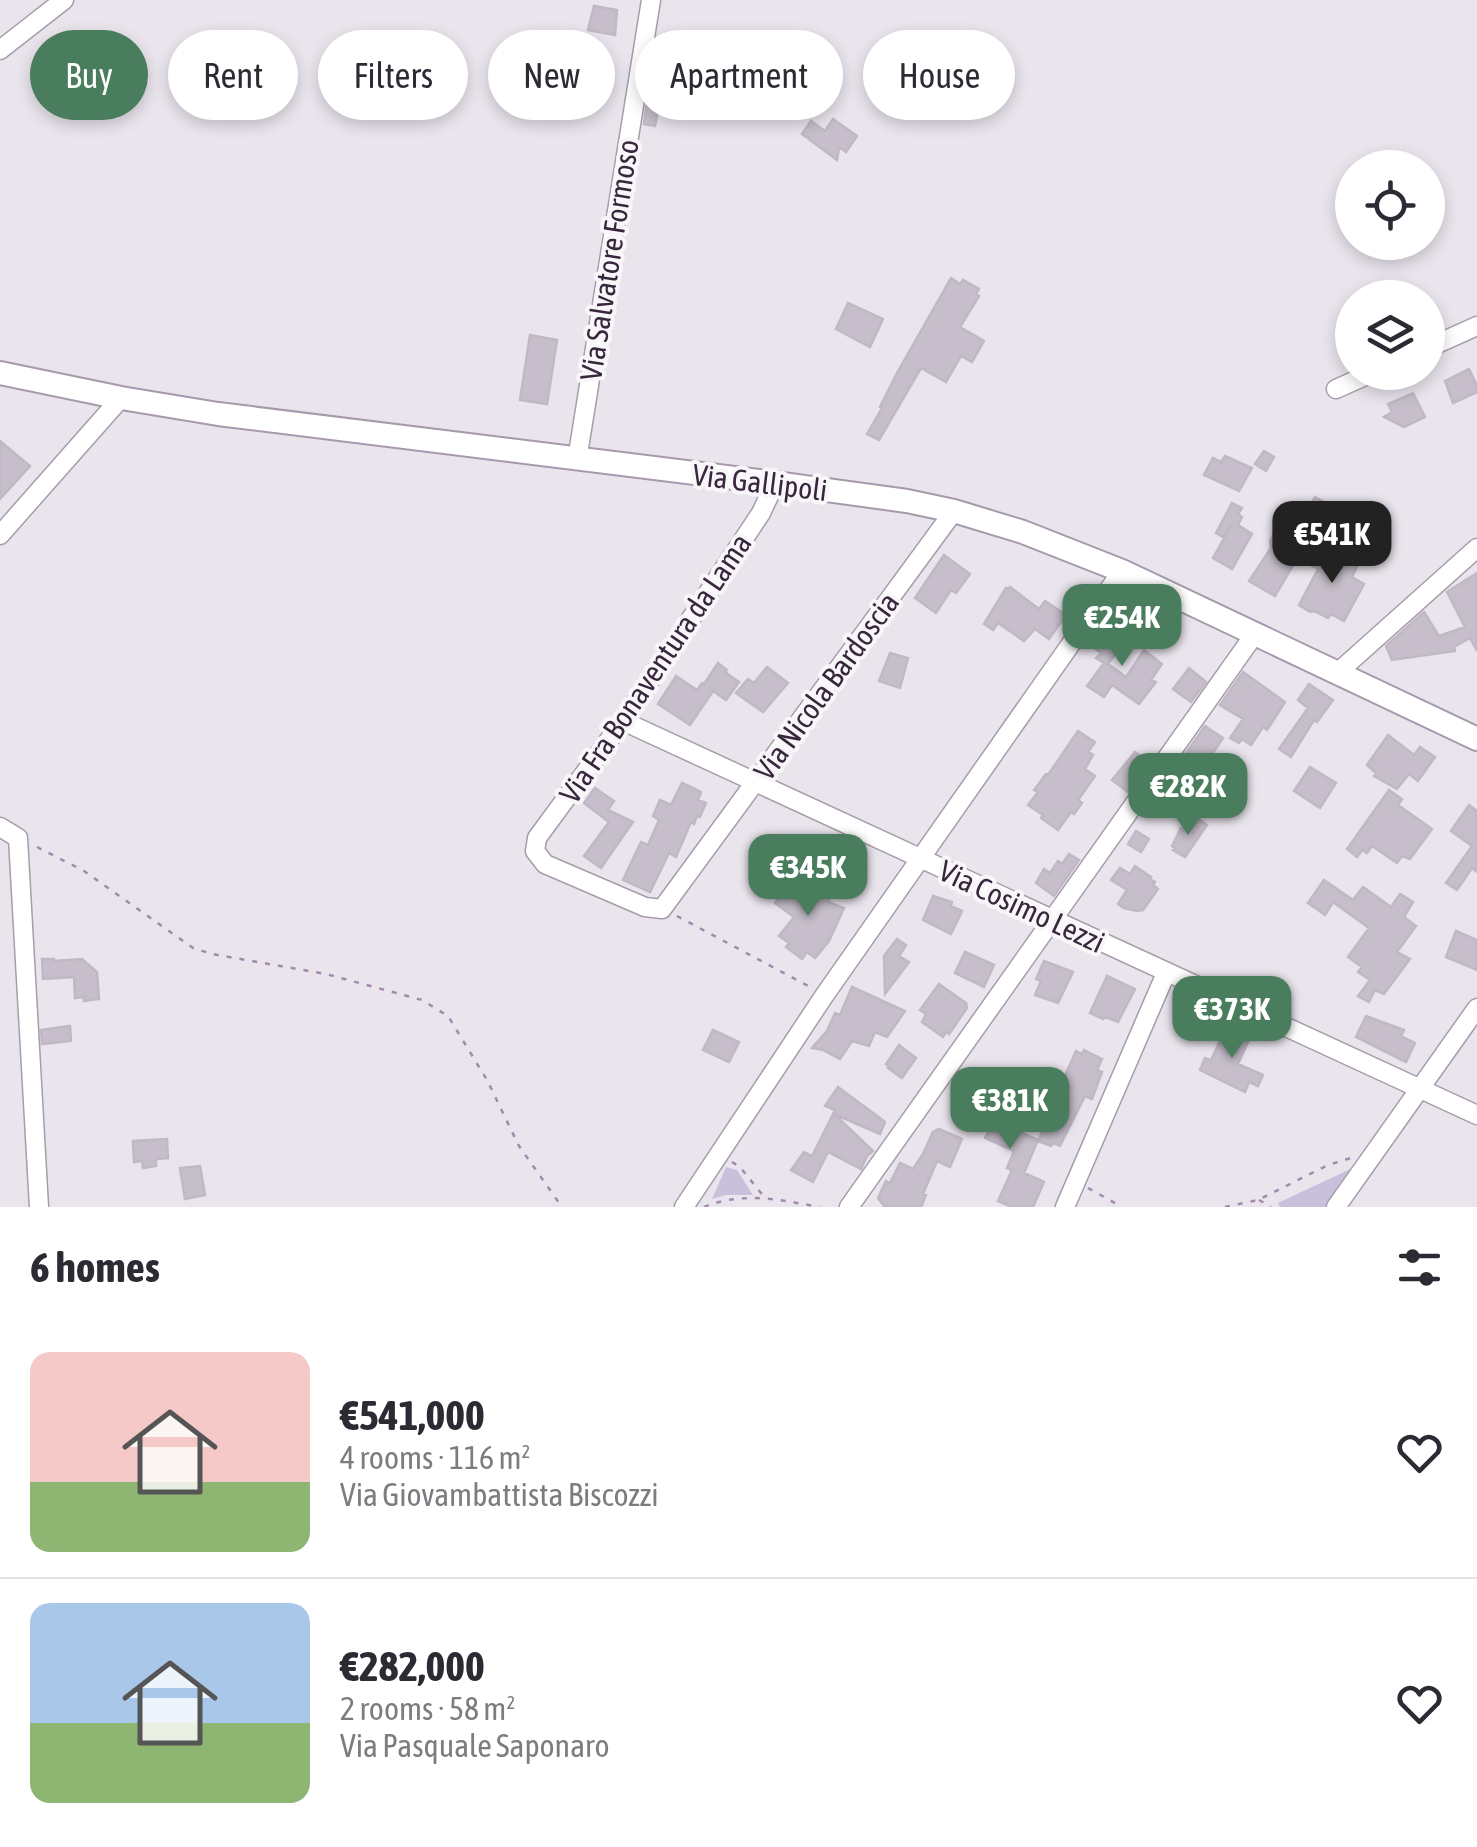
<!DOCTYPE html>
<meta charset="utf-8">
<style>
:root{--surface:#fff;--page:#f2f2f3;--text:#2b2b33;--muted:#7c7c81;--line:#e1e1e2;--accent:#497d5d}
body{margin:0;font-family:"Asap Condensed",sans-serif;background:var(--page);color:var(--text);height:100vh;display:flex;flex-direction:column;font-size:38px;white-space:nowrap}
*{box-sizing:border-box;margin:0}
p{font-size:32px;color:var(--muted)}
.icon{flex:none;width:55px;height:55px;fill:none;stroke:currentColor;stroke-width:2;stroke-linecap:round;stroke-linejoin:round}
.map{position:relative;height:1207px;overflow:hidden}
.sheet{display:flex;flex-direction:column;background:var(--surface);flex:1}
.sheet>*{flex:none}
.hud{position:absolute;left:30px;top:30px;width:1418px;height:90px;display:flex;gap:20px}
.fabs{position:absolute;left:1335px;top:150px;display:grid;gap:20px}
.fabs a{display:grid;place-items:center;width:110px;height:110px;border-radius:50%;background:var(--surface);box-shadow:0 5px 15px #0003;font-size:50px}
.price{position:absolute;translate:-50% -85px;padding:0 22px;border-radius:20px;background:var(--accent);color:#fff;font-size:32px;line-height:65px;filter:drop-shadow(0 2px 5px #0008)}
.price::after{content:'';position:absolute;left:50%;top:60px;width:30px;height:22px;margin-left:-15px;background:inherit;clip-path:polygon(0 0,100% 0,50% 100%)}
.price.selected{background:#222;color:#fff}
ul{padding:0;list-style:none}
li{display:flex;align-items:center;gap:30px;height:250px;padding:0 30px}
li+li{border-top:2px solid var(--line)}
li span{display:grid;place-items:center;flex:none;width:280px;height:200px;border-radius:20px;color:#555}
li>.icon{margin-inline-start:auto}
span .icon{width:120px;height:120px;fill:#fffc;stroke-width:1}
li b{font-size:42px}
h2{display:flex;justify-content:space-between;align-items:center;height:120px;padding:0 30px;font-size:42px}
.pill{padding:0 35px;border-radius:45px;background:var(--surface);box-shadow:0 5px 15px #0003;font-size:35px;line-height:90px}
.pill.selected{background:var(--accent);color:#fff}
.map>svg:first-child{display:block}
.green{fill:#c9c1db}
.building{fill:#c6beca;stroke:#c1b8c6;stroke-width:2.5}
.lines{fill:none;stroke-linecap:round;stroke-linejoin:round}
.street-casing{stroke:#a69caa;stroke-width:21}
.secondary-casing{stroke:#a799ac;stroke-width:26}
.path{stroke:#a389ad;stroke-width:2.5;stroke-dasharray:5 8;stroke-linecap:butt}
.street{stroke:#fff;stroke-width:18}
.secondary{stroke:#fff;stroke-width:22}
.labels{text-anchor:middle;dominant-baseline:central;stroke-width:8;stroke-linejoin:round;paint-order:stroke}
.street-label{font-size:30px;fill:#38263d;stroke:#f8f6f9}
</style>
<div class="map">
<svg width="1477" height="1207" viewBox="0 0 1477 1207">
<rect width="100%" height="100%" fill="#eae5ed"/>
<!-- green -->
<path class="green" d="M 1363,1163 L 1329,1207 L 1280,1207 L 1278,1203 Z
M 726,1167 L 737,1170 L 753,1195 L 726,1195 L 712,1199 Z"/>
<!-- building -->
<path class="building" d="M 594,6 L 617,10 L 615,35 L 588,30 Z
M 647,102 L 659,104 L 655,126 L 644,124 Z
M 833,119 L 857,136 L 846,152 L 839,147 L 837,160 L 802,134 L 811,121 L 825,131 Z
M 951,278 L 960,284 L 963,280 L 979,289 L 976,294 L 979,296 L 960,327 L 984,341 L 972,362 L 961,356 L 946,382 L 921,368 L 879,440 L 867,434 L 882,408 L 880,407 L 897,373 Z
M 848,303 L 883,319 L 870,347 L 836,329 Z
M 530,335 L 557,340 L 547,404 L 520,400 Z
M 1469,369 L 1477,386 L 1477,392 L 1453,403 L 1445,381 Z
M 1413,393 L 1425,417 L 1404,427 L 1384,417 L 1392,412 L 1388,404 Z
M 0,441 L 30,466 L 0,499 Z
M 1264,451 L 1274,457 L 1266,471 L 1255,464 Z
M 1225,456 L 1252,468 L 1239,491 L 1204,475 L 1213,458 L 1221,462 Z
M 1315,497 L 1328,504 L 1319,519 L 1307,511 Z
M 1232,503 L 1242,508 L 1238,514 L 1242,517 L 1238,525 L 1252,534 L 1232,569 L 1213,558 L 1232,524 L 1223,537 L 1216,533 Z
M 1277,527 L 1294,536 L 1285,552 L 1296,560 L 1275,596 L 1249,581 L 1271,548 L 1270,541 Z
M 1313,549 L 1344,565 L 1353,550 L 1362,556 L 1352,577 L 1364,584 L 1344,621 L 1331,614 L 1328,618 L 1314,611 L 1310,612 L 1299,605 L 1318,569 L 1305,562 Z
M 944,555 L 970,574 L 956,593 L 951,590 L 936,613 L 915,598 Z
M 1477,573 L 1477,651 L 1470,638 L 1454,647 L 1455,651 L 1392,660 L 1386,646 L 1424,612 L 1439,636 L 1465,627 L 1447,592 Z
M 1010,587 L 1039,609 L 1045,601 L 1066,615 L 1049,639 L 1035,629 L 1024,641 L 998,623 L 993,630 L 984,624 L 1006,588 L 1008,589 Z
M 1104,627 L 1112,633 L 1113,630 L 1126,640 L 1108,664 L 1126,677 L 1144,650 L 1162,664 L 1151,680 L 1156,682 L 1139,704 L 1112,685 L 1104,697 L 1087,686 L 1104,663 L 1096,658 L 1101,653 L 1090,645 Z
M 890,653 L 908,658 L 900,688 L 879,681 Z
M 718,663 L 727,670 L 725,672 L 739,682 L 726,700 L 713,691 L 690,725 L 658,704 L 676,676 L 697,690 L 702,683 L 704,684 Z
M 767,667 L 788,683 L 763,712 L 736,693 L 748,679 L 754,683 Z
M 1189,668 L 1206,682 L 1191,702 L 1173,689 Z
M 1243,672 L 1285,702 L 1267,730 L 1263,727 L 1251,745 L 1242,739 L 1239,743 L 1230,738 L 1243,719 L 1220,705 Z
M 1309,684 L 1333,700 L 1317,722 L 1314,720 L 1291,757 L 1279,749 L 1308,708 L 1298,700 Z
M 1205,726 L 1223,738 L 1210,757 L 1236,774 L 1220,796 L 1217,794 L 1205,816 L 1185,802 L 1202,776 L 1180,762 Z
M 1078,731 L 1095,742 L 1088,752 L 1093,755 L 1085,769 L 1095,776 L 1078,800 L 1082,803 L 1074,814 L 1071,812 L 1058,830 L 1041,818 L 1043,815 L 1028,805 L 1038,792 L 1034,790 L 1046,774 L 1048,775 Z
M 1388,735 L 1414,755 L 1420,747 L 1435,757 L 1418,781 L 1409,774 L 1397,789 L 1374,776 L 1376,773 L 1367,765 Z
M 1135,752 L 1149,762 L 1128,792 L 1112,780 Z
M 1310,767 L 1336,783 L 1320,808 L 1294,791 Z
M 682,783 L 701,792 L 698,800 L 706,803 L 700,817 L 697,816 L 694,824 L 691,822 L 676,857 L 669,853 L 650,892 L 623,880 L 641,842 L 648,845 L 659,820 L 653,816 L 660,800 L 671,805 Z
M 595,788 L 614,801 L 608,810 L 633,822 L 601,868 L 584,856 L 609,822 L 584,803 Z
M 1389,790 L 1402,799 L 1398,805 L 1432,829 L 1410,859 L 1402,856 L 1397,863 L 1372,846 L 1367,853 L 1362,850 L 1357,857 L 1347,849 Z
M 1469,805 L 1477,811 L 1477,872 L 1472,868 L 1457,890 L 1446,883 L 1472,846 L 1451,831 Z
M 1197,818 L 1207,825 L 1185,857 L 1173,850 L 1175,848 L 1172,846 L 1181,828 L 1188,832 Z
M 1136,831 L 1149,839 L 1141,852 L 1128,844 Z
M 1069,854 L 1079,860 L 1054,896 L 1036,883 L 1044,869 L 1050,873 L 1058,861 L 1062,864 Z
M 1135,866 L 1151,877 L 1150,879 L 1155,882 L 1153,885 L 1158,889 L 1143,910 L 1137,911 L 1124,908 L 1118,904 L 1127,890 L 1111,880 L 1120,868 L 1130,874 Z
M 793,879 L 830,896 L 828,902 L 844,908 L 829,941 L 815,958 L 807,952 L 802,959 L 786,947 L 789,943 L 779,936 L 794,917 L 775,903 Z
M 1324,880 L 1353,900 L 1363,887 L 1391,907 L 1400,894 L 1413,902 L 1404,917 L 1416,926 L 1397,952 L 1410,959 L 1384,994 L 1375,990 L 1369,1002 L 1358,996 L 1370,980 L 1358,972 L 1362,967 L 1348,957 L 1369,928 L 1333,902 L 1325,915 L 1308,903 Z
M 933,896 L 952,902 L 951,906 L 962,911 L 951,934 L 923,920 Z
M 1456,931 L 1477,940 L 1477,970 L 1446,957 Z
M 897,939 L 906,945 L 899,956 L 909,962 L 885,994 L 884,956 Z
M 965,952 L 994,965 L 984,987 L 955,973 Z
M 42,959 L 54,959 L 54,961 L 82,959 L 97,972 L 99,999 L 84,1001 L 84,997 L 75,998 L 74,977 L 43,979 Z
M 1044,961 L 1073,972 L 1058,1003 L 1035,995 L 1041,981 L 1036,979 Z
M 1107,976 L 1135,989 L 1118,1022 L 1105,1017 L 1103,1019 L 1090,1013 Z
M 939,984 L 966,1003 L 967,1008 L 949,1034 L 946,1032 L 943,1037 L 922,1022 L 926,1014 L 920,1010 Z
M 852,987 L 905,1011 L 887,1037 L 875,1032 L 869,1046 L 852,1041 L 840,1059 L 823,1050 L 812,1048 L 827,1031 L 835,1013 L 840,1015 Z
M 1366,1016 L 1404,1030 L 1401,1036 L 1415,1043 L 1406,1062 L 1356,1037 Z
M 1228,1024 L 1251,1035 L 1238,1064 L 1263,1075 L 1258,1086 L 1249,1082 L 1245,1092 L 1200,1070 L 1205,1058 L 1211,1060 Z
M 70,1026 L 71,1041 L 42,1044 L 41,1030 Z
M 713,1030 L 739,1042 L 729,1062 L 703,1050 Z
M 899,1045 L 916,1058 L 902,1078 L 888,1068 L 889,1067 L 886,1064 Z
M 1084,1050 L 1102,1059 L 1097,1070 L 1102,1072 L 1092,1099 L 1085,1096 L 1060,1146 L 1053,1143 L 1051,1146 L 1038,1141 L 1062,1090 L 1059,1089 L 1076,1051 L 1082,1054 Z
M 838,1087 L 885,1122 L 880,1134 L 834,1114 L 873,1151 L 867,1156 L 861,1169 L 828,1152 L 813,1182 L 791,1170 L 804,1152 L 812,1156 L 835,1110 L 825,1106 Z
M 981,1088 L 1005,1102 L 1001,1110 L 1004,1111 L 1003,1114 L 1005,1115 L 1001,1124 L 1038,1140 L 1024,1173 L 1044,1182 L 1033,1207 L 1012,1207 L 998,1201 L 1012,1170 L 1007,1168 L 1014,1151 L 985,1138 L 992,1124 L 971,1115 Z
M 939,1129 L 962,1139 L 950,1167 L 937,1161 L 923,1194 L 926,1195 L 921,1207 L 885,1207 L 878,1198 L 886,1181 L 890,1183 L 900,1163 L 913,1169 L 923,1154 L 933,1132 Z
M 167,1139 L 168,1158 L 156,1159 L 156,1166 L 143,1168 L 142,1161 L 134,1162 L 133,1141 Z
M 200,1166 L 205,1195 L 185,1199 L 180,1168 Z"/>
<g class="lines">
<!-- street casing -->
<g class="street-casing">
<path id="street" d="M 0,50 L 64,0
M 1428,348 L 1477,326
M 1336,389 L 1374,372
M 577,460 L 651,0
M 775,483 L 761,513 L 623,721 L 537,838 L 535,851 L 545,864 L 645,907 L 662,909 L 954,511
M 0,535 L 121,398
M 1336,674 L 1477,548
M 623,721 L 1477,1115
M 0,827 L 18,838 L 39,1207
M 684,1207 L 824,996 L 1122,571
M 849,1207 L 1254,635
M 1065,1207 L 1166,973
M 1336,1207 L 1477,1008"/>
</g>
<!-- secondary casing -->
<g class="secondary-casing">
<path id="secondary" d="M 0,373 L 121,398 L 218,414 L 775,483 L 907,501 L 954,511 L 1023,532 L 1122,571 L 1477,739"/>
</g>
<!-- path -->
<path class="path" d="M 37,847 L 84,871 L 193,948 L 212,954 L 326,974 L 422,1000 L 448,1016 L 487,1080 L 519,1146 L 562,1207
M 677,916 L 810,987
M 732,1162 L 740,1167 L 765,1198
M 1088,1188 L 1122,1207
M 1259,1200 L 1271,1207
M 704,1207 C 743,1191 780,1200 820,1207
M 1225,1207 L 1258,1200 L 1328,1165 L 1351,1158"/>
<!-- street -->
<use href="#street" class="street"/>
<!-- secondary -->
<use href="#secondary" class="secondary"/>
</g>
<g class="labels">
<!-- street labels -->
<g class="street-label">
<text transform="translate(609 260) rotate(-81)">Via Salvatore Formoso</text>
<text transform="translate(760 482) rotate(7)">Via Gallipoli</text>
<text transform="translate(655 668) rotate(-56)">Via Fra Bonaventura da Lama</text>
<text transform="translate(826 686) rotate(-54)">Via Nicola Bardoscia</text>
<text transform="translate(1022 906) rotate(25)">Via Cosimo Lezzi</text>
</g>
</g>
</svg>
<div class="fabs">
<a><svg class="icon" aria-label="locate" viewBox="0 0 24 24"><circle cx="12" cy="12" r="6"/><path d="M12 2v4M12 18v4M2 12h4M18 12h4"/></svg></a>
<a><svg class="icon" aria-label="layers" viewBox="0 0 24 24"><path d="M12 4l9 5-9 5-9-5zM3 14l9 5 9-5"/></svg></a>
</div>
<b class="price selected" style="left:1332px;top:586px">€541K</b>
<b class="price" style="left:1122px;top:669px">€254K</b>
<b class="price" style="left:1188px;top:838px">€282K</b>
<b class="price" style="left:808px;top:919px">€345K</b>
<b class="price" style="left:1232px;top:1061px">€373K</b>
<b class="price" style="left:1010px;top:1152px">€381K</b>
<div class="hud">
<a class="pill selected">Buy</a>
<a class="pill">Rent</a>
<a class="pill">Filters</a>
<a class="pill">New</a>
<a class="pill">Apartment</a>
<a class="pill">House</a>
</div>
</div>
<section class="sheet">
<h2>6 homes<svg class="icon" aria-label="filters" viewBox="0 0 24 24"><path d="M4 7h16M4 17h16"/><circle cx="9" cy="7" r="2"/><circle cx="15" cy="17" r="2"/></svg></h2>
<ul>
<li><span style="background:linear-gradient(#f6c9c9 65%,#8fb573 0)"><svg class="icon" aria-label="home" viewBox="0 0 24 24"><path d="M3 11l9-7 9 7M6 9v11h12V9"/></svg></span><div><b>€541,000</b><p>4 rooms · 116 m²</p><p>Via Giovambattista Biscozzi</p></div><svg class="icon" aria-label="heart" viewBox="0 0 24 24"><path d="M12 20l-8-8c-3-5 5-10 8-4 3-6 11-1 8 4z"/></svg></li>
<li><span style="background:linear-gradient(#a9c7e8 60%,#8fb573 0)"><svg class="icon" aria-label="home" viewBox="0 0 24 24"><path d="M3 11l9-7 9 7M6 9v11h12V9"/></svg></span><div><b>€282,000</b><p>2 rooms · 58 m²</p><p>Via Pasquale Saponaro</p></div><svg class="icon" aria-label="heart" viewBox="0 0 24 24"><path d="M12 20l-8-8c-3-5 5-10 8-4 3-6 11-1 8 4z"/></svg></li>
</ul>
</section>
